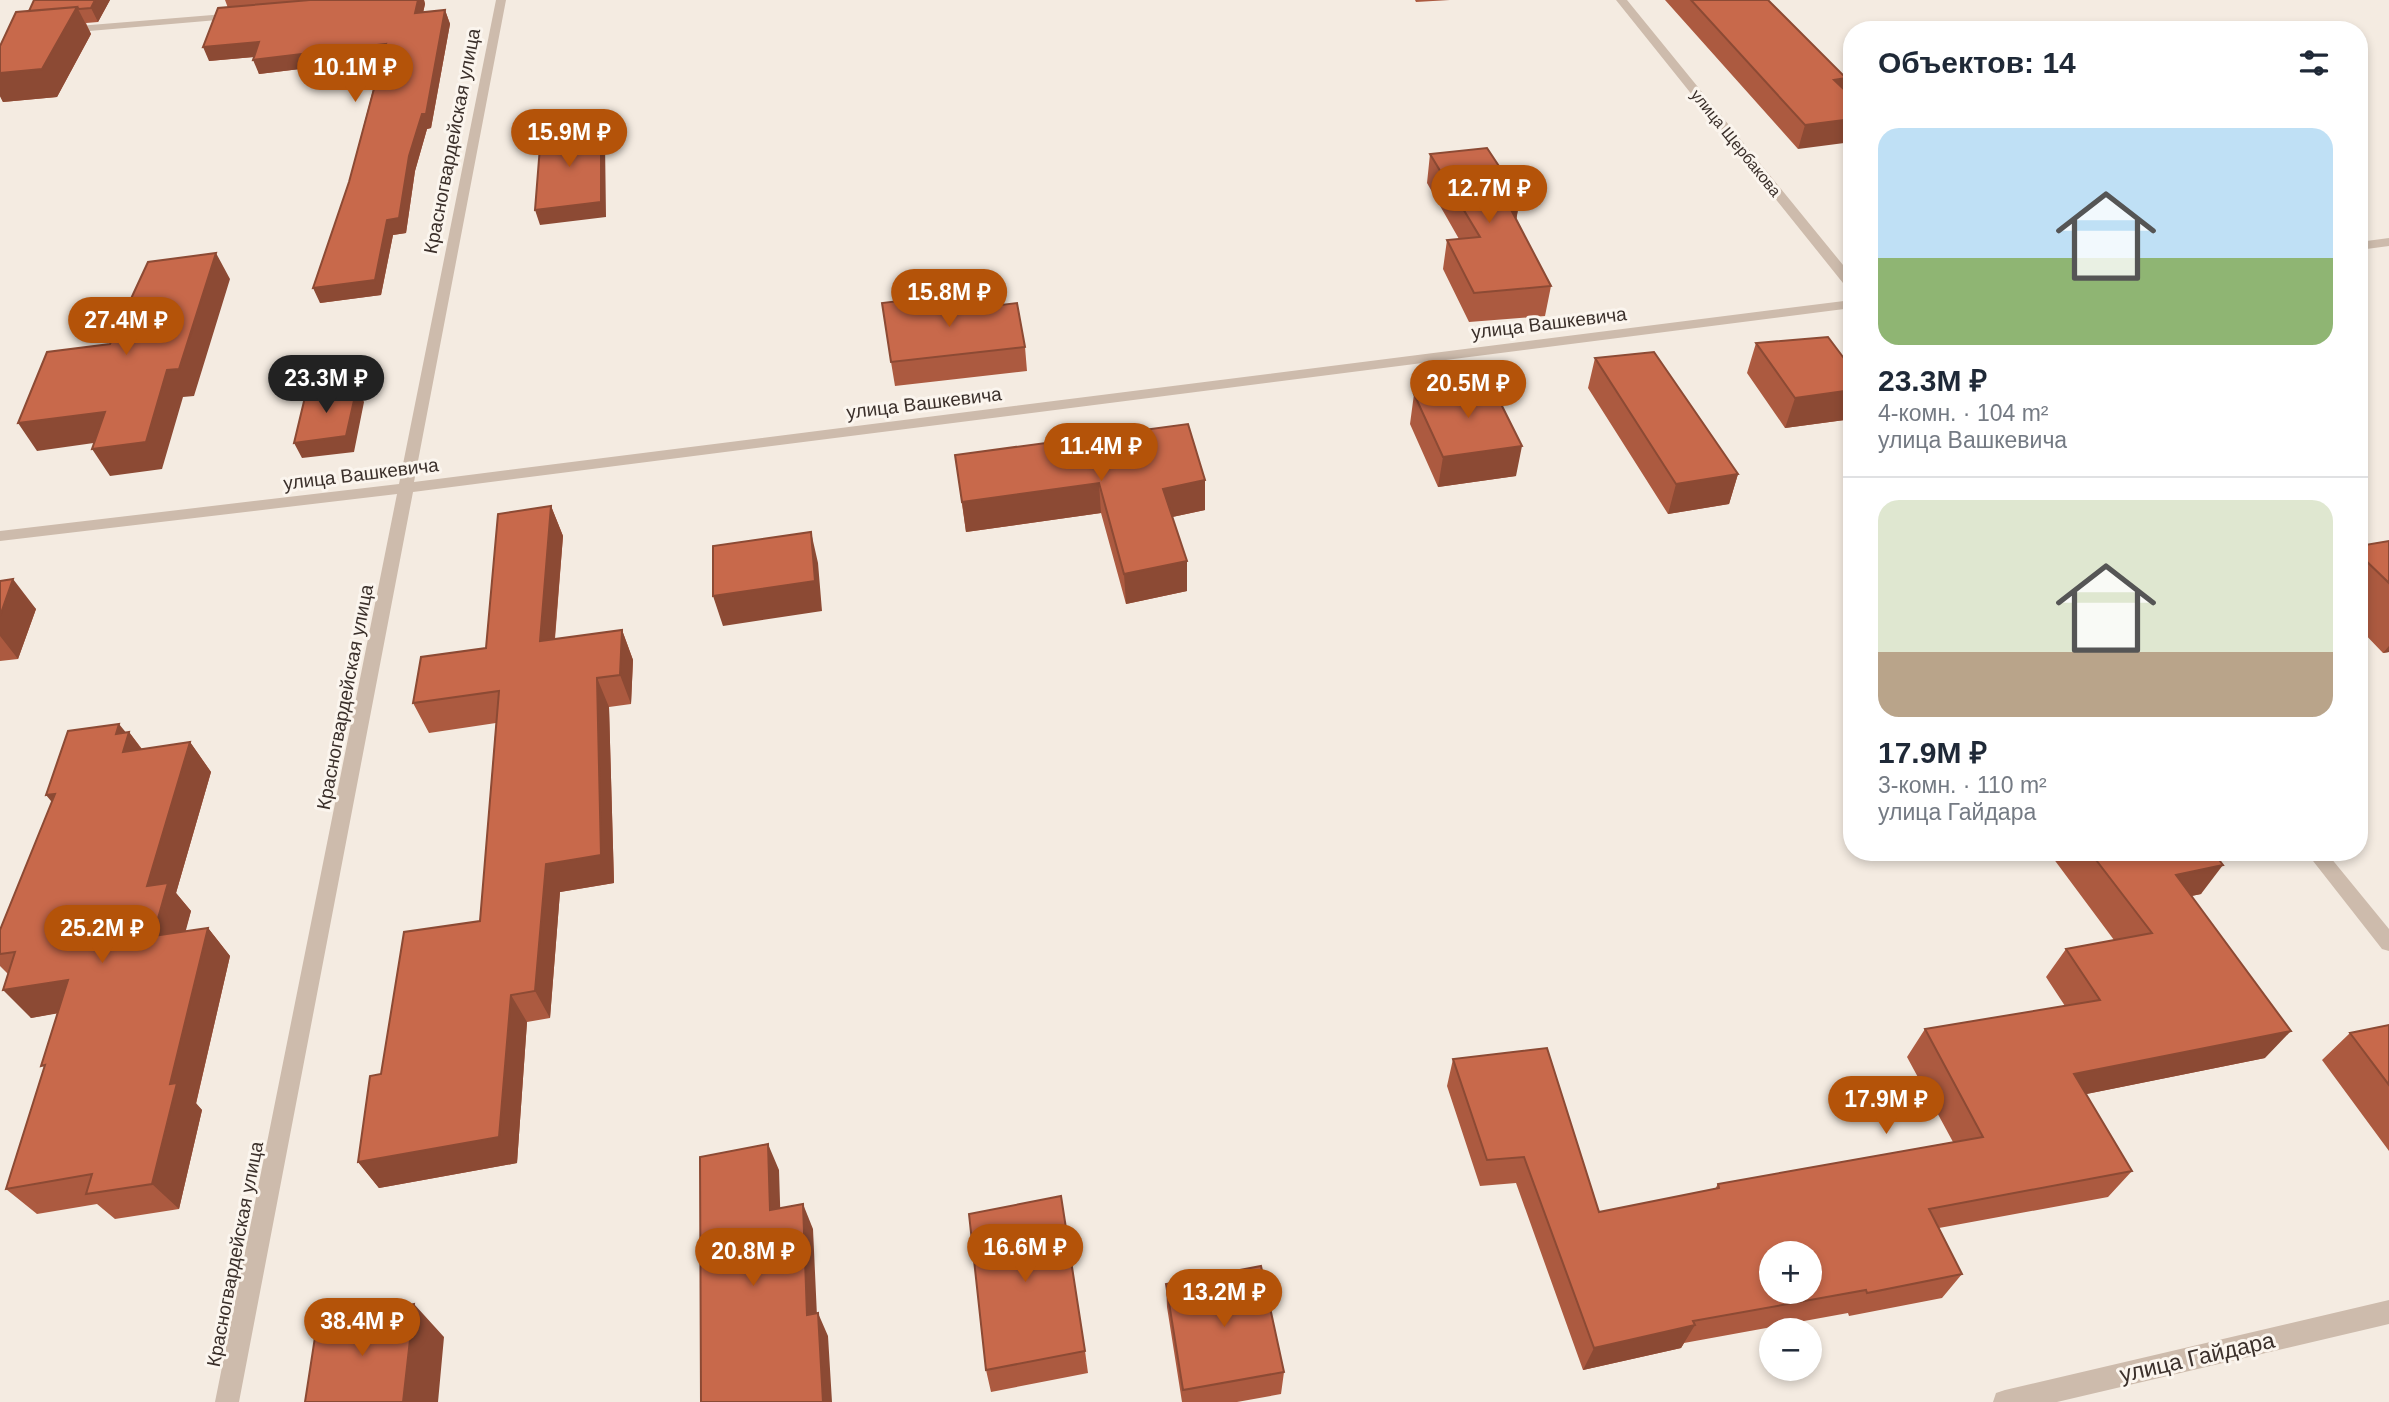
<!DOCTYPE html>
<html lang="ru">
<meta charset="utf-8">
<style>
:root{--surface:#fff;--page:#f6f6f7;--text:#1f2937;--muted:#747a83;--line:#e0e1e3;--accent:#b45309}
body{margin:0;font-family:Helvetica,sans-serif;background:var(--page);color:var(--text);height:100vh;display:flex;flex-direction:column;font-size:26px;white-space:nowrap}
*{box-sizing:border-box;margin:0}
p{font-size:23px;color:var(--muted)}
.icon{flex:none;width:38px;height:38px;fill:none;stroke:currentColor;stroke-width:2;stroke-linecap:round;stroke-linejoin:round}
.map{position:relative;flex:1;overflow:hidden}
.side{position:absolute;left:1843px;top:21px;width:525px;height:840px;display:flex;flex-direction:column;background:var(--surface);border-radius:28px;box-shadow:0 4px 10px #0003}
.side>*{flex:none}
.controls{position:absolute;left:1759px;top:1241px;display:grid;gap:14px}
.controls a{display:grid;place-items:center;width:63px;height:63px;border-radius:50%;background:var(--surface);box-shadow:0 4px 10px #0003;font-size:35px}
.price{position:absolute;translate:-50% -60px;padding:0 16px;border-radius:24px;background:var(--accent);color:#fff;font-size:23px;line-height:46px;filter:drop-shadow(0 2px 4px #0008)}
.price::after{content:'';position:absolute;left:50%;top:42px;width:21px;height:16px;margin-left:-10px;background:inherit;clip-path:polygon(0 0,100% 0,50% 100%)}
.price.active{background:#222;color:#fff}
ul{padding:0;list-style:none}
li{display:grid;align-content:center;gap:14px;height:371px;padding:0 35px}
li+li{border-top:2px solid var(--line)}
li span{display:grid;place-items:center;height:217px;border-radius:21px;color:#555}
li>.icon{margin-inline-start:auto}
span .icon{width:126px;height:126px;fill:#fffc;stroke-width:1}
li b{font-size:30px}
h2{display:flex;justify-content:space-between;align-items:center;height:84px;padding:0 35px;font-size:30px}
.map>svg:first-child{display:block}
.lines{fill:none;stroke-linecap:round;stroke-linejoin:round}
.street{fill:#cdbbac;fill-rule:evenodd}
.wall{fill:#ac5a40}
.shaded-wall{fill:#8c4a34}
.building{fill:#c8694b;stroke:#8c4a34;stroke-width:2;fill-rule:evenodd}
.labels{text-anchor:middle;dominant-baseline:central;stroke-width:6;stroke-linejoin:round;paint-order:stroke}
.far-street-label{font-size:16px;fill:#3b302b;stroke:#fbf5ee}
.street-label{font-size:19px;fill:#3b302b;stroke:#fbf5ee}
.near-street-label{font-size:23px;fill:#3b302b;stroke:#fbf5ee}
</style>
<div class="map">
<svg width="2389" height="1402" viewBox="0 0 2389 1402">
<rect width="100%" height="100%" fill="#f4ebe1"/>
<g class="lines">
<!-- street -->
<path class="street" d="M 496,0 L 506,0 L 414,482 L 1852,300 L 1852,308 L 413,492 L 239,1402 L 215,1402 L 397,494 L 0,541 L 0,531 L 399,484 Z
M 1616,0 L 1627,0 L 1852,276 L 1852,289 L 1847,288 Z
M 237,13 L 241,14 L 241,18 L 66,33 L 60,30 L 66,27 Z
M 2389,238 L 2389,246 L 2359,250 L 2359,242 Z
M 2306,852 L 2326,852 L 2389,929 L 2389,951 L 2382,949 Z
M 2389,1300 L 2389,1324 L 2057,1402 L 1993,1402 L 1996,1393 L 2005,1390 Z"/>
</g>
<!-- wall -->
<path class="wall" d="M 110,0 L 98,22 L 86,23 L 91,34 L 57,97 L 3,102 L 0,96 L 0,46 L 29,11 Z
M 225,0 L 424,0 L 425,4 L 423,12 L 445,10 L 450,24 L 431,128 L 427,129 L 415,171 L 406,233 L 393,235 L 381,295 L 320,303 L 349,182 L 381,59 L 259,74 L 254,57 L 209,61 L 228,8 Z
M 1415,0 L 1450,0 L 1416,2 Z
M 1665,0 L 1768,0 L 1846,78 L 1843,89 L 1798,149 Z
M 1430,154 L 1520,198 L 1516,220 L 1551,286 L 1545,316 L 1469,322 L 1443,269 L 1447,240 L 1459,239 L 1427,183 Z
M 942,312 L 1025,347 L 1027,371 L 895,386 L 891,362 Z
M 1756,343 L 1852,369 L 1852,419 L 1785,428 L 1747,373 Z
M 1595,358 L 1738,474 L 1729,504 L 1668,514 L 1588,388 Z
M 1414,394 L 1516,476 L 1438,487 L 1410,424 Z
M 955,455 L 1205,480 L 1205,510 L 1172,517 L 1187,591 L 1126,604 L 1101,513 L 966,532 Z
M 551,506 L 563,536 L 555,639 L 622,630 L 633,660 L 631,704 L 609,707 L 614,883 L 560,892 L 550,1018 L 527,1022 L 517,1163 L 379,1188 L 358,1162 L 381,1074 L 480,921 L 496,723 L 429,733 L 413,703 L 486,648 Z
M 2389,541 L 2389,652 L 2383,653 L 2359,628 L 2359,546 Z
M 0,581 L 36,609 L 18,659 L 0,661 Z
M 126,732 L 129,732 L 142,749 L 190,742 L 211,772 L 176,893 L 191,911 L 185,931 L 208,928 L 230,956 L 196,1104 L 202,1110 L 179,1209 L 115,1219 L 97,1204 L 37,1214 L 6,1189 L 44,1069 L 57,1013 L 31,1018 L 8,974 L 0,966 L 0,930 L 52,802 Z
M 2057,852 L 2213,852 L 2201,894 L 2191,896 L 2265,1058 L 2086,1094 L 2132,1171 L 2108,1197 L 1939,1228 L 1962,1274 L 1942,1298 L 1849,1316 L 1848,1313 L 1684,1343 L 1681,1348 L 1583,1370 L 1516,1183 L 1480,1186 L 1447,1086 L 1453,1059 L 1599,1212 L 1715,1189 L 1718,1184 L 1953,1142 L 1907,1057 L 1925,1029 L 2065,1006 L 2046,977 L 2066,949 L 2114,940 L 2053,858 Z
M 2389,1025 L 2389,1151 L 2322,1060 L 2350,1033 Z
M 1166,1284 L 1284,1372 L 1281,1394 L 1237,1402 L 1182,1402 L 1167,1307 Z
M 1085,1351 L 1088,1373 L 991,1392 L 986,1370 Z"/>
<!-- shaded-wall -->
<path class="shaded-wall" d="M 95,0 L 110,0 L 98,22 L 91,8 Z
M 418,0 L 424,0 L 425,4 L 420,27 L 415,13 Z
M 77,7 L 91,34 L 57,97 L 3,102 L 0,96 L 0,73 Z
M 445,10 L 450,24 L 431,128 L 427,129 L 415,171 L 406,233 L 393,235 L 381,295 L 320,303 L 313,288 L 387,220 L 409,156 Z
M 259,42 L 265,56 L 209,61 L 203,47 Z
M 386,44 L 391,58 L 259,74 L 253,60 Z
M 1846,78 L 1839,102 L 1834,80 Z
M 1852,119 L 1852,142 L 1798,149 L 1805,125 Z
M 601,128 L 605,143 L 606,217 L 540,225 L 535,210 Z
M 1520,198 L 1515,227 L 1506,200 Z
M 216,253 L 230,279 L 194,396 L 183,397 L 162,469 L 110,476 L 92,449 L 167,370 Z
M 357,387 L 364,402 L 354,452 L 302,458 L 294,443 Z
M 1852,390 L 1852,419 L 1785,428 L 1795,398 Z
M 105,412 L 122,439 L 37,451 L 18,423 Z
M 1522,446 L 1516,476 L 1438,487 L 1443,457 Z
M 1738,474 L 1729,504 L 1668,514 L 1676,484 Z
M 1205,480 L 1205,510 L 1163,519 L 1163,489 Z
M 1099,483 L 1101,513 L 966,532 L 962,502 Z
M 551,506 L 563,536 L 552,671 L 540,641 Z
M 811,532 L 818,563 L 822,611 L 723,626 L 713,596 Z
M 1187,561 L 1187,591 L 1126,604 L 1124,574 Z
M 13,579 L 36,609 L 18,659 L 0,636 L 0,616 Z
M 622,630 L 633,660 L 631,704 L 620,675 Z
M 2389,646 L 2389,652 L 2383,653 Z
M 597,678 L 609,707 L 614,883 L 560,892 L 550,1018 L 535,991 L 546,864 Z
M 119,724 L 128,735 L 129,732 L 151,762 L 123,752 L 116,734 Z
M 190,742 L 211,772 L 176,893 L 191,911 L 177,964 L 153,936 L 147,886 Z
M 55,794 L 70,824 L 46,795 Z
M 2223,865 L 2201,894 L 2154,904 L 2176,875 Z
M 208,928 L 230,956 L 196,1103 L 202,1110 L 179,1209 L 152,1184 L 170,1084 Z
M 68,980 L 94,1007 L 31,1018 L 3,990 Z
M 511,995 L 527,1022 L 517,1163 L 379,1188 L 358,1162 Z
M 2291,1031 L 2265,1058 L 2052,1101 L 2074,1074 Z
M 768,1144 L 779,1170 L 781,1234 L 770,1210 Z
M 803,1204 L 813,1229 L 818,1338 L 807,1315 Z
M 414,1304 L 444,1337 L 438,1402 L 403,1402 Z
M 818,1313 L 828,1336 L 832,1402 L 823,1402 Z
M 1695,1325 L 1681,1348 L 1583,1370 L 1594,1348 Z"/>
<!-- building -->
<path class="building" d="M 34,0 L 95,0 L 91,8 L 79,9 L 77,7 L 29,11 Z
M 310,0 L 418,0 L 415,13 L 445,10 L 426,114 L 422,114 L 409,156 L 399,218 L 387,220 L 375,280 L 313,288 L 349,182 L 386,44 L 253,60 L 259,42 L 203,47 L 218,8 Z
M 1691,0 L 1768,0 L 1846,78 L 1834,80 L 1852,97 L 1852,119 L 1805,125 Z
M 77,7 L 42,69 L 0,73 L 0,46 L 16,12 Z
M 601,128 L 601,202 L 535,210 L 541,134 Z
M 1487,148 L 1520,198 L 1506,200 L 1551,286 L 1474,293 L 1447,240 L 1480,237 L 1430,154 Z
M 216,253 L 179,369 L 167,370 L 146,442 L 92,449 L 105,412 L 18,423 L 47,352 L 110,344 L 148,262 Z
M 939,296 L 942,312 L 1017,303 L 1025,347 L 891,362 L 882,303 Z
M 1828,337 L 1852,369 L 1852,390 L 1795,398 L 1756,343 Z
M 1654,352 L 1738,474 L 1676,484 L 1595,358 Z
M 1491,384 L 1522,446 L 1443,457 L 1414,394 Z
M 357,387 L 346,436 L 294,443 L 306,393 Z
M 1188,424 L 1205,480 L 1163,489 L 1187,561 L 1124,574 L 1099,483 L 962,502 L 955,455 Z
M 551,506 L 540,641 L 622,630 L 620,675 L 597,678 L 601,855 L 546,864 L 535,991 L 511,995 L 499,1137 L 358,1162 L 370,1076 L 381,1074 L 404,932 L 480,921 L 499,691 L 413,703 L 421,657 L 486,648 L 498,514 Z
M 811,532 L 815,581 L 713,596 L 713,546 Z
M 2389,541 L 2389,583 L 2359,554 L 2359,546 Z
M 13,579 L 0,616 L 0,581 Z
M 119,724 L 116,734 L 129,732 L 123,752 L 190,742 L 147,886 L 168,883 L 153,936 L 208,928 L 170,1084 L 177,1083 L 152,1184 L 86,1194 L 92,1174 L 6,1189 L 45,1065 L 41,1066 L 68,980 L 3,990 L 15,952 L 0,954 L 0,930 L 55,794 L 46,795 L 68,731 Z
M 2090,852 L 2213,852 L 2223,865 L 2176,875 L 2291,1031 L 2074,1074 L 2132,1171 L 1929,1209 L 1962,1274 L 1867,1293 L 1866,1290 L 1693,1321 L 1695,1325 L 1594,1348 L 1524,1157 L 1487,1160 L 1453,1059 L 1547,1048 L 1599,1212 L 1719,1188 L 1718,1184 L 1983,1137 L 1925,1029 L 2100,1000 L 2066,949 L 2152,933 ZM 1771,1253 L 1810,1253 L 1810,1292 L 1771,1292 Z
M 2389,1025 L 2389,1085 L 2350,1033 Z
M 768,1144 L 770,1210 L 803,1204 L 807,1315 L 818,1313 L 823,1402 L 701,1402 L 700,1157 Z
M 1061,1196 L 1085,1351 L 986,1370 L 969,1214 Z
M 1261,1266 L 1284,1372 L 1183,1390 L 1166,1284 Z
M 414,1304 L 403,1402 L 305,1402 L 317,1324 Z"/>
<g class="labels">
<!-- far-street labels -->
<g class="far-street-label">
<text transform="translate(1736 143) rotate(51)">улица Щербакова</text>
</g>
<!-- street labels -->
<g class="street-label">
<text transform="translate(452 141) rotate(-79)">Красногвардейская улица</text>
<text transform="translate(1549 323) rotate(-7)">улица Вашкевича</text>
<text transform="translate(924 403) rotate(-7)">улица Вашкевича</text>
<text transform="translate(361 474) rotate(-7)">улица Вашкевича</text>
<text transform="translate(345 697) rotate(-79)">Красногвардейская улица</text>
<text transform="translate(235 1254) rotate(-79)">Красногвардейская улица</text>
</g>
<!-- near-street labels -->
<g class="near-street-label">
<text transform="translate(2197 1357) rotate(-13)">улица Гайдара</text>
</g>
</g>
</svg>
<div class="controls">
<a>+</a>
<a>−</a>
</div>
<b class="price" style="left:355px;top:104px">10.1M ₽</b>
<b class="price" style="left:569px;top:169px">15.9M ₽</b>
<b class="price" style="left:1489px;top:225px">12.7M ₽</b>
<b class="price" style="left:949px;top:329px">15.8M ₽</b>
<b class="price" style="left:126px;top:357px">27.4M ₽</b>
<b class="price active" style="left:326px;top:415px">23.3M ₽</b>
<b class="price" style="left:1468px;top:420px">20.5M ₽</b>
<b class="price" style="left:1101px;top:483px">11.4M ₽</b>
<b class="price" style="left:102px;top:965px">25.2M ₽</b>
<b class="price" style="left:1886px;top:1136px">17.9M ₽</b>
<b class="price" style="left:1025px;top:1284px">16.6M ₽</b>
<b class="price" style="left:753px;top:1288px">20.8M ₽</b>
<b class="price" style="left:1224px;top:1329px">13.2M ₽</b>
<b class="price" style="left:362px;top:1358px">38.4M ₽</b>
<section class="side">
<h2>Объектов: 14<svg class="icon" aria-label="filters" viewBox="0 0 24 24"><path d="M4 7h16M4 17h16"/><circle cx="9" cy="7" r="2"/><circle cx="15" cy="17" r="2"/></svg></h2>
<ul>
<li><span style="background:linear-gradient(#bfe0f5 60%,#8fb573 0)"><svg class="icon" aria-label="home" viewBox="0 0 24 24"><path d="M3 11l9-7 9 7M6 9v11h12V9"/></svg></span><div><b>23.3M ₽</b><p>4-комн. · 104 m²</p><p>улица Вашкевича</p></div></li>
<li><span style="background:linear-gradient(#dfe7d0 70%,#b9a48a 0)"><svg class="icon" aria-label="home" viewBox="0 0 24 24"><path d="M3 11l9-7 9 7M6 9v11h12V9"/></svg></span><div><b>17.9M ₽</b><p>3-комн. · 110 m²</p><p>улица Гайдара</p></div></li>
</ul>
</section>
</div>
